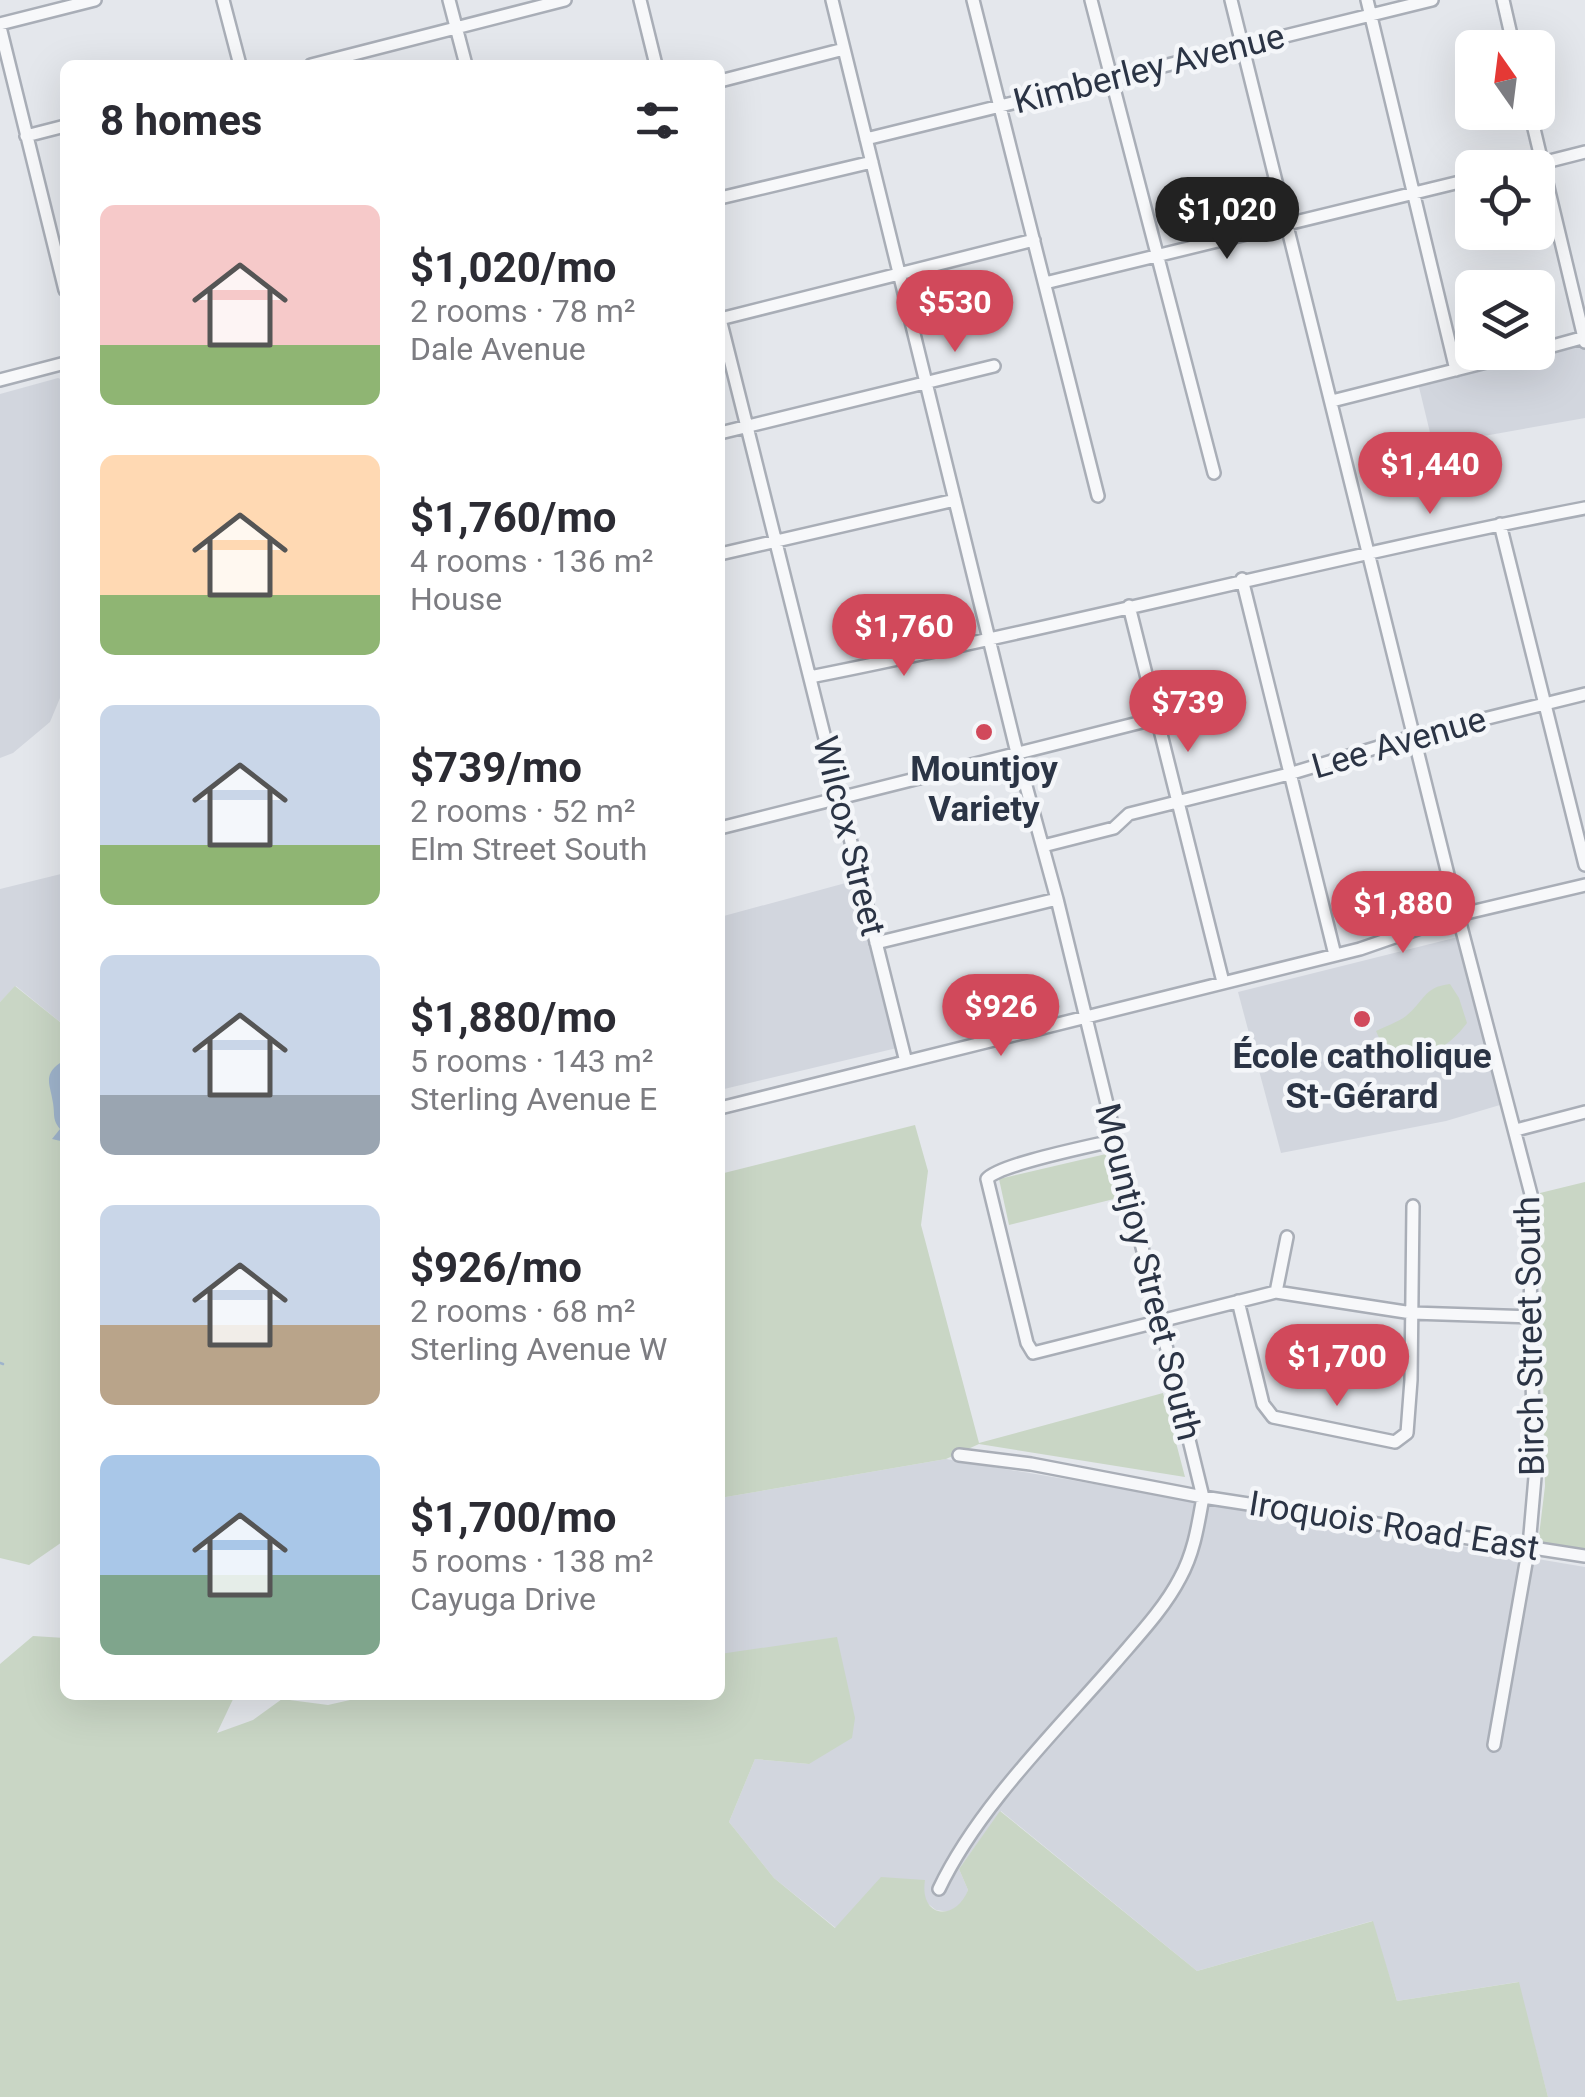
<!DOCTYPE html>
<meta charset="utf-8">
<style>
:root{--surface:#fff;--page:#f7f7f7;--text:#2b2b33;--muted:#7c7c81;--accent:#d1495b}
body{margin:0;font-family:Roboto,sans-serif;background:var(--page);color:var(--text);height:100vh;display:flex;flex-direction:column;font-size:38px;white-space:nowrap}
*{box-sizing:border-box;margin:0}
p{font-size:32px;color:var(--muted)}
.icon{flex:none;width:55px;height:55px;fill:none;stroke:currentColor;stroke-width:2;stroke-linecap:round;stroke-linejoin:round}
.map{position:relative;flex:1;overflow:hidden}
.details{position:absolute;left:60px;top:60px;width:665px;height:1640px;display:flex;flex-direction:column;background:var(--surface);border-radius:15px;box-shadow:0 10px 40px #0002}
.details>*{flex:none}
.needle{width:65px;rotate:346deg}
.tools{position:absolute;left:1455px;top:30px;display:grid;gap:20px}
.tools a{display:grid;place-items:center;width:100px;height:100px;border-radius:15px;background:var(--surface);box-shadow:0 10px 40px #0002;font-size:50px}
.price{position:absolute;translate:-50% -85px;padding:0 22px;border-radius:35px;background:var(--accent);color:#fff;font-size:32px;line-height:65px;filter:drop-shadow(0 2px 5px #0008)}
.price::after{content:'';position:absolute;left:50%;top:60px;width:30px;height:22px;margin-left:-15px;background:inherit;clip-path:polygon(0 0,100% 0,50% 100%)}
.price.selected{background:#222;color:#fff}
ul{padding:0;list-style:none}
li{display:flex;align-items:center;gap:30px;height:250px;padding:0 40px}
li span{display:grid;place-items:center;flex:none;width:280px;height:200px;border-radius:15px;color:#555}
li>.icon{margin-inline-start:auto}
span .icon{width:120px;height:120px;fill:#fffc;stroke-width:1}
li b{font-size:42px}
h2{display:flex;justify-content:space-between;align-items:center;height:120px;padding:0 40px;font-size:42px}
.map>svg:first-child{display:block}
.built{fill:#d2d6de}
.green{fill:#c9d6c5}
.water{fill:#9fb4cc}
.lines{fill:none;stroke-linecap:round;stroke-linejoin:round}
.stream{stroke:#9fb4cc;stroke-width:2.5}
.minor-casing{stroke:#a9aeb7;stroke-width:16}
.minor{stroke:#f7f8fa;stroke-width:11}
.poi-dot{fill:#d1495b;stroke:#f4f6f9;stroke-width:4}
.labels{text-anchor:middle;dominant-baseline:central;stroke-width:9;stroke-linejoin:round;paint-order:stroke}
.street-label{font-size:35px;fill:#2b3445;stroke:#f4f6f9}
.poi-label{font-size:35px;font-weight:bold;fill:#2b3445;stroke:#f4f6f9}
</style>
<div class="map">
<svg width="1585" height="2097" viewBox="0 0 1585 2097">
<rect width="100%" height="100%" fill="#e4e7ec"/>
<!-- built -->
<path class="built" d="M 1585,344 L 1585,418 L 1433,445 L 1418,383 Z
M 58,378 L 65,381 L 65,686 L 50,722 L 13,753 L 0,758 L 0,394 Z
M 65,873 L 65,1026 L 16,986 L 0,1002 L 0,889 Z
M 853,881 L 897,1048 L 720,1090 L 720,917 Z
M 1458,937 L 1500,1105 L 1446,1121 L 1281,1153 L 1238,992 Z
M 946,1459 L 1585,1567 L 1585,2097 L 1548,2097 L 1518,1982 L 1397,2001 L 1372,1921 L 1197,1971 L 1001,1811 L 959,1869 L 968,1890 L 963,1904 L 950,1912 L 936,1910 L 927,1903 L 923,1893 L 836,1928 L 774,1878 L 729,1822 L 755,1759 L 809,1764 L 720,1654 L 720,1498 Z"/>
<!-- green -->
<path class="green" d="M 1450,984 L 1459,998 L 1467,1023 C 1449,1047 1427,1058 1398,1065 L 1388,1058 L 1376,1031 C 1386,1026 1398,1022 1406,1016 C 1424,1002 1423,987 1450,984 Z
M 15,986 L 65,1026 L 65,1540 L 29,1565 L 0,1558 L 0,1002 Z
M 915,1125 L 928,1171 L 921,1225 L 979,1443 L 1163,1393 L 1185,1477 L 979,1444 L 946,1459 L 720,1498 L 720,1174 Z
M 1106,1154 L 1118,1198 L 1009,1225 L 999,1179 Z
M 1585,1182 L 1585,1550 L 1538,1544 L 1545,1486 L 1540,1193 Z
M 33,1636 L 65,1638 L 65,1695 L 235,1695 L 217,1733 L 253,1720 L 282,1699 L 328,1705 L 372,1695 L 720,1695 L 720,1654 L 837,1637 L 855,1718 L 852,1738 L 809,1764 L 755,1759 L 729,1822 L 774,1878 L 835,1928 L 881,1877 L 925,1880 C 919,1917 955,1923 968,1890 L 959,1869 L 1000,1811 L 1197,1971 L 1373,1921 L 1397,2001 L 1519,1982 L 1548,2097 L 0,2097 L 0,1664 Z"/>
<!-- water -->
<path class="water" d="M 60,1063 L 65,1069 L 65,1142 L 52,1139 L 60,1129 C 52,1119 55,1115 53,1103 C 51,1086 42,1075 60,1063 Z"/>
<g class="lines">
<!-- stream -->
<path class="stream" d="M 0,1363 L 3,1364"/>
<!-- minor casing -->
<g class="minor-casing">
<path id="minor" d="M 223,0 L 240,65
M 449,0 L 466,65
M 640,0 L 656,65
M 832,0 L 1017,753 L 1057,899 L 1203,1497 C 1198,1525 1194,1553 1180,1578 C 1164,1609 1137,1637 1114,1664 C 1055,1732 978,1807 939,1889
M 973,0 L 1098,496
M 1091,0 L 1214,473
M 1231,0 L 1458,915 L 1532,1198 L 1530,1317 L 1535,1477 L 1529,1546 L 1494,1745
M 1367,0 L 1456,370
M 1503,0 L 1514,48
M 0,24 L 95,0
M 0,27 L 65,290
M 311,65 L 565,0
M 720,81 L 844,49
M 1530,112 L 1585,342
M 26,136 L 65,126
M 866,139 L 1432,0
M 1522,168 L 1585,152
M 720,198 L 872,162
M 1045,283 L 1472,179
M 720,319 L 906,1062
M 720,319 L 1034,240
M 1538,350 L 1585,337
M 0,380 L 65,363
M 1332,401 L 1526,352
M 720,433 L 994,366
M 1500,524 L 1585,865
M 720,554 L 955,500
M 1242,579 L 1335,955
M 1129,606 L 1223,982
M 810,677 C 1069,626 1325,558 1585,508
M 720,828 L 1158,718
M 1043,846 L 1114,828 L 1129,814 L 1289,774 L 1415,736 L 1585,694
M 876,943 L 1057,899
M 720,1108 L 1360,949 L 1458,915 L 1585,885
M 1516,1130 L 1585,1112
M 1116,1140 C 1092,1146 999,1164 987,1179 L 1027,1343 L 1033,1353 L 1276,1292 L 1412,1313 L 1530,1317
M 1276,1292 L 1287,1237
M 1238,1301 L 1263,1404 L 1273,1417 L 1395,1442 L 1407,1433 L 1411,1380 L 1413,1206
M 959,1455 L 1031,1464 L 1203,1497 L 1585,1556"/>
</g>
<!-- minor -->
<use href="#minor" class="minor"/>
</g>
<!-- markers -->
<g class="poi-dot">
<circle cx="984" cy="732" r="10"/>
<circle cx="1362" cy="1019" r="10"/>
</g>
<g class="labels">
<!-- street labels -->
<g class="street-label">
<text transform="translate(1149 69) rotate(-14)">Kimberley Avenue</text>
<text transform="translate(1399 743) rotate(-16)">Lee Avenue</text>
<text transform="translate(849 836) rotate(76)">Wilcox Street</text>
<text transform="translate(1148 1272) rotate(76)">Mountjoy Street South</text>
<text transform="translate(1530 1336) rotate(-91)">Birch Street South</text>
<text transform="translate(1394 1526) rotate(9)">Iroquois Road East</text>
</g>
<!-- poi labels -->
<g class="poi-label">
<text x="984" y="769">Mountjoy<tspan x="984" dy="40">Variety</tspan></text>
<text x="1362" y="1056">École catholique<tspan x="1362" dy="40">St-Gérard</tspan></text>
</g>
</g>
</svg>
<div class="tools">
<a><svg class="needle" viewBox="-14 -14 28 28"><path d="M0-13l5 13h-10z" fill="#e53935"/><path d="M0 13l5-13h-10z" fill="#7c7c81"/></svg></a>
<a><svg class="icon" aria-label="locate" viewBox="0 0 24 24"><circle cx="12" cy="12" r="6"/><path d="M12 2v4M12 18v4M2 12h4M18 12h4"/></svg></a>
<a><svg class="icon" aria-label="layers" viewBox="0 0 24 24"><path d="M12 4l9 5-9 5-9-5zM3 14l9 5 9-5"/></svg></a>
</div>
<b class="price selected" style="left:1227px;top:262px">$1,020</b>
<b class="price" style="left:955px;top:355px">$530</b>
<b class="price" style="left:1430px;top:517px">$1,440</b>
<b class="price" style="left:904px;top:679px">$1,760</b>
<b class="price" style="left:1188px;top:755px">$739</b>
<b class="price" style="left:1403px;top:956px">$1,880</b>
<b class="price" style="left:1001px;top:1059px">$926</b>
<b class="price" style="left:1337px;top:1409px">$1,700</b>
<section class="details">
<h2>8 homes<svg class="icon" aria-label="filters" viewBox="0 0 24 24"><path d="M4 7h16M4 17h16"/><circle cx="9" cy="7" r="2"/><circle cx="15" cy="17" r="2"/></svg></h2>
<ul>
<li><span style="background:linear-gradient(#f6c9c9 70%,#8fb573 0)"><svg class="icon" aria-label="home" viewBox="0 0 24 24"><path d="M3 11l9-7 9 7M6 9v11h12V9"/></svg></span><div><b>$1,020/mo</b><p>2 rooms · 78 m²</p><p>Dale Avenue</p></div></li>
<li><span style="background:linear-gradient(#ffd9b3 70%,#8fb573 0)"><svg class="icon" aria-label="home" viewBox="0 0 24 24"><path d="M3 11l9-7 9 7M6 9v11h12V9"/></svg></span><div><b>$1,760/mo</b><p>4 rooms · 136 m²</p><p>House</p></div></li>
<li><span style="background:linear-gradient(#c9d6e8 70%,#8fb573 0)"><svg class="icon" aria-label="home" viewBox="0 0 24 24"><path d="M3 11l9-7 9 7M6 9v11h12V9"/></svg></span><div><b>$739/mo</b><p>2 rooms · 52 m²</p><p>Elm Street South</p></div></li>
<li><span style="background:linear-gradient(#c9d6e8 70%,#9aa5b1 0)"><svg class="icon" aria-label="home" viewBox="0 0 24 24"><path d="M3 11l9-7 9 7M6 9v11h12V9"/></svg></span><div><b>$1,880/mo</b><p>5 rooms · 143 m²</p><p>Sterling Avenue E</p></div></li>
<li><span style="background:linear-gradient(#c9d6e8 60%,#b9a48a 0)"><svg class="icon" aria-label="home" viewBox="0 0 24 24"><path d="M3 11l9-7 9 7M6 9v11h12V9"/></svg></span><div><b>$926/mo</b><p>2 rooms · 68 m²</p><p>Sterling Avenue W</p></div></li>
<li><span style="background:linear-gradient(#a9c7e8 60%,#7fa58c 0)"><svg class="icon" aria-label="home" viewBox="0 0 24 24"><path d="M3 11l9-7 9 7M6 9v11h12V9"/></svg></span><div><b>$1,700/mo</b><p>5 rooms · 138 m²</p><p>Cayuga Drive</p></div></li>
</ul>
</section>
</div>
